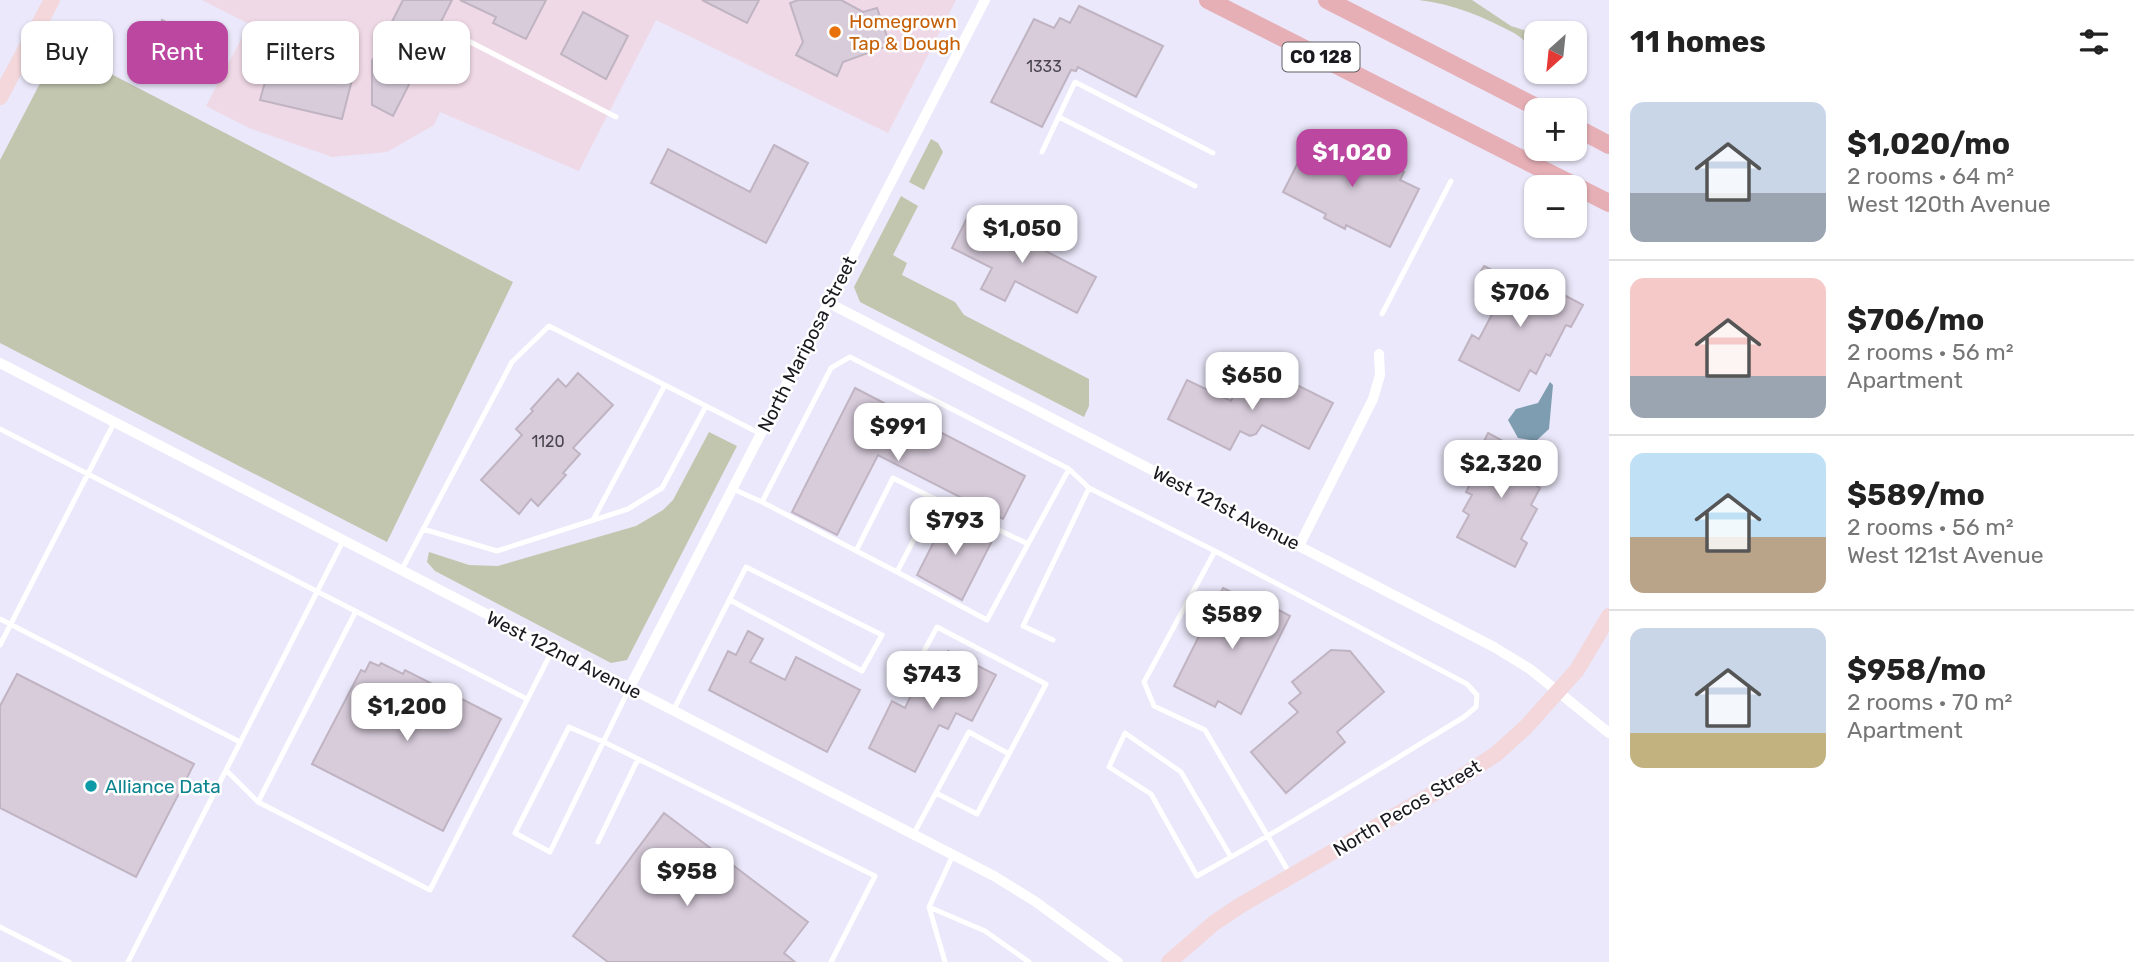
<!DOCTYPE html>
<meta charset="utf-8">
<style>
:root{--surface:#fff;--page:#f2f2f2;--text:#222;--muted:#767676;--line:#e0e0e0;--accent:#bb47a0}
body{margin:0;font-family:Rubik,sans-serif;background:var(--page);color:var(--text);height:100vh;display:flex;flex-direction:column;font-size:26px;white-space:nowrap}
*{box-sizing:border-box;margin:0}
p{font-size:23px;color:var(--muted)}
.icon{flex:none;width:38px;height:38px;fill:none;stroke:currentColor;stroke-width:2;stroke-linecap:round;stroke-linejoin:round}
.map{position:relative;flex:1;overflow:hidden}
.sheet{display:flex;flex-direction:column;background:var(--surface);width:525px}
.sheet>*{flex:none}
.hud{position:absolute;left:21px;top:21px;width:665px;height:63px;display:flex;gap:14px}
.needle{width:46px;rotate:207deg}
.tools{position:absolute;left:1524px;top:21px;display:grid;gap:14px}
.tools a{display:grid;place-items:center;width:63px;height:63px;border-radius:14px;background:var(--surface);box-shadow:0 2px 5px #0004;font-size:35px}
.price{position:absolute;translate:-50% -60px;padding:0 16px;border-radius:14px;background:#fff;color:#222;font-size:23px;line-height:46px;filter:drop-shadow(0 2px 4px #0008)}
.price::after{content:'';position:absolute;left:50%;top:42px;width:21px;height:16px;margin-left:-10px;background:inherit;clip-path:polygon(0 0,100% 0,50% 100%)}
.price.current{background:var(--accent);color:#fff}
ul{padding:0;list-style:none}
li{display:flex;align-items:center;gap:21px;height:175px;padding:0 21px}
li+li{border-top:2px solid var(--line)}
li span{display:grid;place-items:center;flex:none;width:196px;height:140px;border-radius:14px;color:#555}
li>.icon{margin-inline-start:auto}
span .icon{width:84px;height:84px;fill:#fffc;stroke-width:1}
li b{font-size:30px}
h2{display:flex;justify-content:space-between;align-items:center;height:84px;padding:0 21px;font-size:30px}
.pill{padding:0 24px;border-radius:14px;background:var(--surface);box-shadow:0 2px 5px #0004;font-size:24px;line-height:63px}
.pill.current{background:var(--accent);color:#fff}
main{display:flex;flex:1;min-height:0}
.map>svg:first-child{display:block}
.commercial{fill:#f0d9e6}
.green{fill:#c3c6af}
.water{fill:#7e9db1}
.building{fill:#d8ccdb;stroke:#c0b4c2;stroke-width:2}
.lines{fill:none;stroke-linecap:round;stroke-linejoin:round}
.lane{stroke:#fff;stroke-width:5}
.street{stroke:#fff;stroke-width:10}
.secondary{stroke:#f3d7db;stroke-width:16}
.primary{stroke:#e6afb6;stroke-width:18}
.food-dot{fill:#e8710a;stroke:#fff;stroke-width:2.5}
.culture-dot{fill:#0f9aa8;stroke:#fff;stroke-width:2.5}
.labels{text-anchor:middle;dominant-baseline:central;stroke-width:5;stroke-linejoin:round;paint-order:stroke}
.number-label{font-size:16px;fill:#4a464e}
.shield{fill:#fff;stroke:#5f5e62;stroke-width:2}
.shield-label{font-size:18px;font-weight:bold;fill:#1a191f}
.food-label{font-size:19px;fill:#c56008;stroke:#fff;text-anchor:start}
.street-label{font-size:19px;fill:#1a191f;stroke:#fff}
.culture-label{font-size:19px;fill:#0d838f;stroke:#fff;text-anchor:start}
</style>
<main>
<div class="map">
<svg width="1609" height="962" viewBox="0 0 1609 962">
<rect width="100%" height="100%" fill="#eae8fa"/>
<!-- commercial -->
<path class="commercial" d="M 202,0 L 956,0 L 888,133 L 656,20 L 579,171 L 440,112 L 434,125 L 387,152 L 332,157 L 249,128 L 206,106 L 249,24 Z"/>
<!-- green -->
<path class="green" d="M 1419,0 L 1472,0 L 1511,26 L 1536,34 L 1536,49 C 1527,45 1523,38 1514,33 C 1484,17 1453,4 1419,0 Z
M 59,47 L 513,282 L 387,542 L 0,343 L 0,160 Z
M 931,139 L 938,143 L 943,152 L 924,190 L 909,182 Z
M 901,196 L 918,206 L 893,255 L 907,263 L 902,275 L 955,302 L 964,315 L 1089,379 L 1089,406 L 1084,417 L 860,302 L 854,287 Z
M 709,432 L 737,446 L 627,660 L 611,663 L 435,571 L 427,562 L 429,552 L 469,565 L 498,566 L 636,526 L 663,510 L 673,500 Z"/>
<!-- water -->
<path class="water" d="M 1550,382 L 1553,385 L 1549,429 L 1536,441 L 1518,438 L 1508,420 L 1516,409 L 1538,403 Z"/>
<!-- building -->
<path class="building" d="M 403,0 L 452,0 L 393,116 L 372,105 L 372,61 Z
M 460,0 L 546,0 L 526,39 L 493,23 L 496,17 Z
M 702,0 L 759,0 L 747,23 Z
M 798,0 L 841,0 L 863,12 L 877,8 L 890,45 L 843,62 L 837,76 L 796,55 L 803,42 L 790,3 Z
M 1079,6 L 1163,46 L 1136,97 L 1078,67 L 1076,71 L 1071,70 L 1042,127 L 991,102 L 1034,19 L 1054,28 L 1060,18 L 1070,23 Z
M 583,12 L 628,36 L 606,79 L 561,54 Z
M 162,20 L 195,37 L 189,47 L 217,62 L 212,73 L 183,58 L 178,68 L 146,51 L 150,44 L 146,42 L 155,26 L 159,28 Z
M 272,57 L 353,76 L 342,119 L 260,100 Z
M 1312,135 L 1333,146 L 1337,138 L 1404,172 L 1400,180 L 1419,189 L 1390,247 L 1346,225 L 1345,229 L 1324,218 L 1326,214 L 1283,192 Z
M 774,145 L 808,163 L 766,243 L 651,183 L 668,149 L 750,192 Z
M 970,212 L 1096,277 L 1077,313 L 1015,281 L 1005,301 L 981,289 L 992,268 L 952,248 Z
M 1484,266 L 1519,284 L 1524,274 L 1583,305 L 1571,327 L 1566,325 L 1550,356 L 1546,354 L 1536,374 L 1530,370 L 1519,391 L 1459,360 L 1472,335 L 1479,339 L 1505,290 L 1478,276 Z
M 1265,369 L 1333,403 L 1309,449 L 1262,425 L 1256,434 L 1250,436 L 1240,431 L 1230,450 L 1168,419 L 1187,380 L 1231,401 L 1234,394 L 1243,391 L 1252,396 Z
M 578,373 L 613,405 L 573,448 L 580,454 L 563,473 L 566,475 L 538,506 L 531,499 L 519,514 L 481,480 L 522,435 L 516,429 L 533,411 L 531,409 L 558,379 L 566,387 Z
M 855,388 L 1025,476 L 1003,519 L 878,455 L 837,535 L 792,512 Z
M 1488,433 L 1546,464 L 1535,485 L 1540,488 L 1531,505 L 1537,509 L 1521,539 L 1527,543 L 1515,567 L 1457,537 L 1469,515 L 1463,511 L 1472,495 L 1466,492 L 1482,460 L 1476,457 Z
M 948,514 L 993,539 L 962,600 L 917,575 Z
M 1223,588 L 1247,600 L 1250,595 L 1290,616 L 1241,714 L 1218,701 L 1215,707 L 1174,686 Z
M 748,631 L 763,639 L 750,662 L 785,680 L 796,657 L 860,690 L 827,752 L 709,690 L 728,651 L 736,655 Z
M 1331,650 L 1350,651 L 1384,692 L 1337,732 L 1345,742 L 1286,793 L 1251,752 L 1298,712 L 1289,703 L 1301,693 L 1292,682 Z
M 948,651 L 996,675 L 972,721 L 956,713 L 948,729 L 939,725 L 915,772 L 869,748 L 892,701 L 905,708 L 913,691 L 925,697 Z
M 370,662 L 379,666 L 381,663 L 403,674 L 405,670 L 501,719 L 443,831 L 312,764 L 361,670 L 365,672 Z
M 17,674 L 194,764 L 136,877 L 0,808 L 0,706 Z
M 664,813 L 808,922 L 784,953 L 795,962 L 608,962 L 573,936 Z"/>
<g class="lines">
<!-- lane -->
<path class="lane" d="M 429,67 L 451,32 L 616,117
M 1059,117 L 1195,186
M 1042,152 L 1075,82 L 1213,153
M 1382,314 L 1451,181
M 0,429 L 527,699
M 733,489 L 762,502 L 831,368 L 850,357 L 1069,469 L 1089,488
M 762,502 L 897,572 L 935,499 L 893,478 L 856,551
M 593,520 L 665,385
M 423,529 L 497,551 L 628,509 L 662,488 L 706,406
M 1028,544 L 1069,469
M 1215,551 L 1467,684 L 1477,695 L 1476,707 L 1464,717 C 1376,771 1288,826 1197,876 L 1151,794 L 1109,767 L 1125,733 L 1181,772 L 1231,857
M 401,571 L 512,362 L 549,326 L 761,434
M 897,572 L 987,620 L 1028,544 L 935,499
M 0,619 L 240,742
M 1053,640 L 1023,626 L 1089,488 L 1215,551 L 1144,682 L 1154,706 L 1205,730 L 1290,874
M 0,645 L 114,423
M 914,670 L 937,627 L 1046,684 L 1009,754
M 629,689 L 550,852 L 515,833 L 569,727 L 606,743 L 875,876 L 831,962
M 673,711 L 746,567 L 882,635 L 862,671 L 730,600
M 226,770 L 258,802 L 430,890 L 553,649
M 258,802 L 356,611
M 913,835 L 969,732 L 1009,754 L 977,814 L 936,793
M 598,842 L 638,759
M 929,907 L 985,931 L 1029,962
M 0,927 L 69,962
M 128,962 L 343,541
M 945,962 L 929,907 L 953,855"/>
<!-- street -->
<path class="street" d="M 829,303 L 1494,647 L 1530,669 L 1609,733
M 0,363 L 994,876 L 1036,902 L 1118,962
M 1299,546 L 1373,399 L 1380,375 L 1379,354
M 629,689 L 985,0"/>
<!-- secondary -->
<path class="secondary" d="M 0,97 L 52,0
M 1169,962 L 1214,923 L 1241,905 L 1460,778 L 1496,754 L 1526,727 L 1577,670 L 1609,616"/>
<!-- primary -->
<path class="primary" d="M 1208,0 L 1609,203
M 1327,0 L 1542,110
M 1575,127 L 1609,145"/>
</g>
<!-- markers -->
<circle class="food-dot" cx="835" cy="32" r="7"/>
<circle class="culture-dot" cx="91" cy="786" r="7"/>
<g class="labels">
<!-- number labels -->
<g class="number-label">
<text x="1044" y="66">1333</text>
<text x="548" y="441">1120</text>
</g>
<!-- shield labels -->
<rect class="shield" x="1282.5" y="42.5" width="77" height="29" rx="5"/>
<g class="shield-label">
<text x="1321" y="57">CO 128</text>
</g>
<!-- food labels -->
<g class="food-label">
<text x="849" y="21">Homegrown<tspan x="849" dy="22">Tap &amp; Dough</tspan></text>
</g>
<!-- street labels -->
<g class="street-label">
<text transform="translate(807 344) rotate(-63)">North Mariposa Street</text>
<text transform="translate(1226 508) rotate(27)">West 121st Avenue</text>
<text transform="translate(564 655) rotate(27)">West 122nd Avenue</text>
<text transform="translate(1407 808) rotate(-31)">North Pecos Street</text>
</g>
<!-- culture labels -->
<g class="culture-label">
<text x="105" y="786">Alliance Data</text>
</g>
</g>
</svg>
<div class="tools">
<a><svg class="needle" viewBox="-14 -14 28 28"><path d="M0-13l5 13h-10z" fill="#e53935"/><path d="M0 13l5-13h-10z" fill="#767676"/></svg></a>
<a>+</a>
<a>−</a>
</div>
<b class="price current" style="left:1352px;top:189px">$1,020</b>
<b class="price" style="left:1022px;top:265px">$1,050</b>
<b class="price" style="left:1520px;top:329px">$706</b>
<b class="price" style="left:1252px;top:412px">$650</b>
<b class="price" style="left:898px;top:463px">$991</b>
<b class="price" style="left:1501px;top:500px">$2,320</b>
<b class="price" style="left:955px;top:557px">$793</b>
<b class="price" style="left:1232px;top:651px">$589</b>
<b class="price" style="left:932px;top:711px">$743</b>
<b class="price" style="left:407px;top:743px">$1,200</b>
<b class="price" style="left:687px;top:908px">$958</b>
<div class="hud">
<a class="pill">Buy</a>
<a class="pill current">Rent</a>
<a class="pill">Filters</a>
<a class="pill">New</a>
</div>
</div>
<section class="sheet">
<h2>11 homes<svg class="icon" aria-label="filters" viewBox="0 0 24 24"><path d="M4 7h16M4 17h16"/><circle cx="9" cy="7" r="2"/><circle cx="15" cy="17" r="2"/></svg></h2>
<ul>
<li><span style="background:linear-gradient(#c9d6e8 65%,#9aa5b1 0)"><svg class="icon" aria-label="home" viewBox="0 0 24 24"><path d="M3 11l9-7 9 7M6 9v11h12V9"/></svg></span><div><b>$1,020/mo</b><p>2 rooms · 64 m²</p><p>West 120th Avenue</p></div></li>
<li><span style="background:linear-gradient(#f6c9c9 70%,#9aa5b1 0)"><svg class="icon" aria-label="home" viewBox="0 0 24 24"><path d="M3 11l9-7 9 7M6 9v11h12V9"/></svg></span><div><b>$706/mo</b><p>2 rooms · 56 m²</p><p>Apartment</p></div></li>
<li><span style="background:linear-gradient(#bfe0f5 60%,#b9a48a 0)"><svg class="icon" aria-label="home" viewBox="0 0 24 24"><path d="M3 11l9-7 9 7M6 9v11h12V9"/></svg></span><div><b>$589/mo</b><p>2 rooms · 56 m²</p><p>West 121st Avenue</p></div></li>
<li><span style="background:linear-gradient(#c9d6e8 75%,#c2b280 0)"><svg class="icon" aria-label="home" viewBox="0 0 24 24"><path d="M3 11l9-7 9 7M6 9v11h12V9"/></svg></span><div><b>$958/mo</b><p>2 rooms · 70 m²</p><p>Apartment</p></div></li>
</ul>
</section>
</main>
